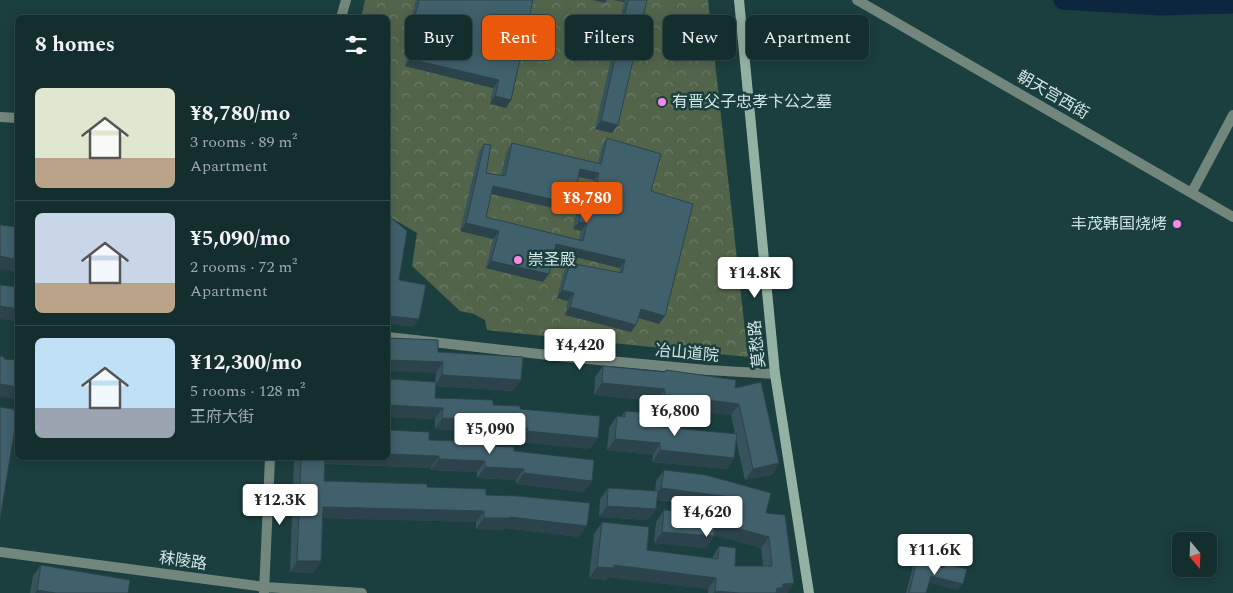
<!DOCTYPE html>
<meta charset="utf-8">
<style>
:root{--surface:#142e2e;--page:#1d3636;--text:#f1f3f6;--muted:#9da8aa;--line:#334a4a;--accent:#ea580c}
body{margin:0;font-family:Spectral,"Noto Sans SC",serif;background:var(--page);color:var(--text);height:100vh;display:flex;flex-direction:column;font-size:19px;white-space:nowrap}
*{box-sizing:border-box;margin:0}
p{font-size:16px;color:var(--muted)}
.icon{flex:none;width:28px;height:28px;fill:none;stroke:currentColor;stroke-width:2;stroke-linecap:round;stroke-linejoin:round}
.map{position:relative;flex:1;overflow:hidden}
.details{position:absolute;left:15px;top:15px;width:375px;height:445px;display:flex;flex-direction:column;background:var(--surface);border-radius:8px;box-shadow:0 2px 12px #0003,0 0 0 1px var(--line)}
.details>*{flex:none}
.guide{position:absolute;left:405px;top:15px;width:475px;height:45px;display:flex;gap:10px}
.needle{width:32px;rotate:161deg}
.controls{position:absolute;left:1172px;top:532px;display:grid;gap:10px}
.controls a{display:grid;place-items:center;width:45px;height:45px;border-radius:8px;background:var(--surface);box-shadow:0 2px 12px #0003,0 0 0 1px var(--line);font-size:25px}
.price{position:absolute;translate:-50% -42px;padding:0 11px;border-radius:5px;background:#fff;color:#222;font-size:16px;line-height:32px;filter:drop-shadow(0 1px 2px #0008)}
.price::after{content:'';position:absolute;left:50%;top:30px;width:15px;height:11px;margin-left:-8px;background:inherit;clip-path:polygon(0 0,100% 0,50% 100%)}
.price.active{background:var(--accent);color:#fff}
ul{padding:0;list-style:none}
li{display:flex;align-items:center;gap:15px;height:125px;padding:0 20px}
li+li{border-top:1px solid var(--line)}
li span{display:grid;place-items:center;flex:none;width:140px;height:100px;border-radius:8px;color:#555}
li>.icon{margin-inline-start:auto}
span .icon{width:60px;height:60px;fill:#fffc;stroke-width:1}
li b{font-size:21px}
h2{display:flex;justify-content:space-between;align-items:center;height:60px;padding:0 20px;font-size:21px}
.tag{padding:0 18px;border-radius:8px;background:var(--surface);box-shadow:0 2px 12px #0003,0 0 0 1px var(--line);font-size:18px;line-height:45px}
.tag.active{background:var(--accent);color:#fff}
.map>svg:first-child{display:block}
.park{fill:url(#park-crowns)}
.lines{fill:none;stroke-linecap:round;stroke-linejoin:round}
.river{stroke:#0b263e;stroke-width:19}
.minor{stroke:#73867d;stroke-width:10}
.tertiary{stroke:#73867d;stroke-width:10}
.secondary{stroke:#94b2a4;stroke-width:10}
.wall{fill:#37535c;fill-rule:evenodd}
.shaded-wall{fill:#2d434b}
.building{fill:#40606b;stroke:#2d434b;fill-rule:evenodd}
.poi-dot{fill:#fa87e7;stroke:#1b3e3e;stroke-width:2}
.labels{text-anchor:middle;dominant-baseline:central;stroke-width:5;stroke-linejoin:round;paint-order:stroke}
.street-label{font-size:16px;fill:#d2e5e4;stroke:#1b3e3e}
.poi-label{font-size:16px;fill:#d2e5e4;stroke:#1b3e3e;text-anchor:start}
</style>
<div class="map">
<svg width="1233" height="593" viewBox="0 0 1233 593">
<defs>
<pattern id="park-crowns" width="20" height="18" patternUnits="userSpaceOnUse" patternTransform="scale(1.25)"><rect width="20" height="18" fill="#52654b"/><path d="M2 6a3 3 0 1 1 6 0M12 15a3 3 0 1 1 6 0" fill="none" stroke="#6a7b65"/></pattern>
</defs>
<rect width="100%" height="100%" fill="#1b3e3e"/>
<!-- park -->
<path class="park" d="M 365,0 L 708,0 L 748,357 L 487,330 L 485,320 L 474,314 L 460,311 L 412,266 L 417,233 L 388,216 L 388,18 L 361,18 Z"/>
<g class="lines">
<!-- river -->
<path class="river" d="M 1063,0 L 1160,6 L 1233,4"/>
<!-- minor -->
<path class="minor" d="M 857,0 L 1233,217
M 0,117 L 18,118
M 1192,192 L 1233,115
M 388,337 L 566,357 L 707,370 L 775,374"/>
<!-- tertiary -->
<path class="tertiary" d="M 341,18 L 346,0
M 0,552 L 265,587 L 362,593
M 264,592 L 270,458"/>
<!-- secondary -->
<path class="secondary" d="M 739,0 L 775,374 L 809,593"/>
</g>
<!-- wall -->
<path class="wall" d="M 416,0 L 533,0 L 511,100 L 506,108 L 490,104 L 493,88 L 405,66 L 410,44 L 405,42 Z
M 614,0 L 647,0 L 612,133 L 595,129 L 624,2 Z
M 607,138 L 651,191 L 659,324 L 638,317 L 631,332 L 565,315 L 568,301 L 557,298 L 564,271 L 570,263 L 619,273 L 620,268 L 554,252 L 543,282 L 486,268 L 493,239 L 460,231 L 479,151 L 484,144 L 486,173 L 501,175 L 507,150 L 512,143 L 598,163 L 602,146 ZM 578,177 L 594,180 L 590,195 L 575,192 ZM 491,194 L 576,213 L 573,229 L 581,231 L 579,240 L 486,217 Z
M 438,352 L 521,380 L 513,391 L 435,386 L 435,398 L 520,409 L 590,449 L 520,442 L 520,439 L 480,438 L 480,431 L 435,429 L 435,419 L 388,417 L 388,379 L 435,382 Z
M 603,366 L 665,372 L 666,370 L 735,388 L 779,463 L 772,475 L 745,480 L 736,440 L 727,469 L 652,462 L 653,455 L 607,450 L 609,428 L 617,416 L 621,417 L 625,411 L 646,419 L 652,426 L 735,434 L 731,415 L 657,407 L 657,401 L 594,395 L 595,377 Z
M 429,440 L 487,446 L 514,451 L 592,481 L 584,492 L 516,484 L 516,480 L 477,478 L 477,472 L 431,470 L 431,468 L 325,464 L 324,481 L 427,487 L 486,495 L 579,537 L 503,528 L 502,530 L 476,529 L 476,522 L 323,518 L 321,561 L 313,573 L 290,572 L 294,458 L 388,458 Z
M 664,470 L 706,475 L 766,513 L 794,583 L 787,593 L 708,593 L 708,589 L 608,577 L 606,580 L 589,578 L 594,534 L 602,522 L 647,550 L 712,558 L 719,546 L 735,566 L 763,566 L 761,548 L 714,535 L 706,548 L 654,543 L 656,522 L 664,510 L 720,516 L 722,508 L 657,500 L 656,509 L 648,520 L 599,517 L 600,499 L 608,488 L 655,491 L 656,481 Z
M 917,560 L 943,568 L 946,564 L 958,590 L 929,582 L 926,593 L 906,593 L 913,566 Z
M 41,565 L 128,593 L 30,593 L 33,576 Z"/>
<!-- shaded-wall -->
<path class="shaded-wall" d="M 592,0 L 607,0 L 605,3 Z
M 614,0 L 625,0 L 624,2 Z
M 410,35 L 416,36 L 410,44 L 405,42 Z
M 410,59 L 499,80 L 493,88 L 405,66 Z
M 495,96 L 511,100 L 506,108 L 490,104 Z
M 601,121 L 618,125 L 612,133 L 595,129 Z
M 580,169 L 599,173 L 594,180 L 575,176 Z
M 493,186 L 582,206 L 576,213 L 487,193 Z
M 579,222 L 587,223 L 581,231 L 573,229 Z
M 466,223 L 499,231 L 493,239 L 460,231 Z
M 556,244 L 625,260 L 620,268 L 551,251 Z
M 0,256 L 18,260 L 18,272 L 0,269 Z
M 491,261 L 549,274 L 543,282 L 486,268 Z
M 562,290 L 574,293 L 568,301 L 557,298 Z
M 0,306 L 18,309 L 18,322 L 0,319 Z
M 570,307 L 636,325 L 631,332 L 565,315 Z
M 641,309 L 665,316 L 659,324 L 635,317 Z
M 388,316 L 419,319 L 413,327 L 388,324 Z
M 388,360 L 443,362 L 436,373 L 388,371 Z
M 442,375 L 521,380 L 513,391 L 435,386 Z
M 602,383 L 665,389 L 657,401 L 594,395 Z
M 0,384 L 18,387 L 18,399 L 0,397 Z
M 665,395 L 739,404 L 731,415 L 657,407 Z
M 388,405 L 443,408 L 435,419 L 388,417 Z
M 442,418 L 488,420 L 480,431 L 435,429 Z
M 487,427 L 528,428 L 520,439 L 480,438 Z
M 527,431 L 598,438 L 590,449 L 520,442 Z
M 615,439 L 660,443 L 653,455 L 607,450 Z
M 660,450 L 734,458 L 727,469 L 652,462 Z
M 388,454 L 439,456 L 431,468 L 318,463 L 322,458 L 388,458 Z
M 439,459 L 485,461 L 477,472 L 431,470 Z
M 779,463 L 772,475 L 745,480 L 753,469 Z
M 485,467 L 524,469 L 516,480 L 477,478 Z
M 524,473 L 592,481 L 584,492 L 516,484 Z
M 661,488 L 730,497 L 722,508 L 654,499 Z
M 607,506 L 656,509 L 648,520 L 599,517 Z
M 323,507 L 484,511 L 476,522 L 316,518 Z
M 510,517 L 587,526 L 579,537 L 503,528 L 502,530 L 476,529 L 484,518 Z
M 715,522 L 769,537 L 761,548 L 707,534 Z
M 662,532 L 714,536 L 706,548 L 654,543 Z
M 297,561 L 321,561 L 313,573 L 290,572 Z
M 614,565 L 716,578 L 708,589 L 608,577 L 606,580 L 589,578 L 597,567 Z
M 931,576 L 963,584 L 958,590 L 926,582 Z
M 794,583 L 787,593 L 773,593 L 777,588 L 783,584 Z
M 37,590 L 56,593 L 35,593 Z
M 715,591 L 740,593 L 713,593 Z"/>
<!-- building -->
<path class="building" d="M 419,0 L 533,0 L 511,100 L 495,96 L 499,80 L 410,59 L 416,36 L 410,35 Z
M 628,0 L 647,0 L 618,125 L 601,121 Z
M 607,138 L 661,154 L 651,191 L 693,204 L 665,316 L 641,309 L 636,325 L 570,307 L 574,293 L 562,290 L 570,263 L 622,273 L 625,260 L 556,244 L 549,274 L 491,261 L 499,231 L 466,223 L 484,144 L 491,145 L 486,173 L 505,176 L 512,143 L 601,164 ZM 580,169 L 599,173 L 594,196 L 575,192 ZM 493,186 L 582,206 L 579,222 L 587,223 L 583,241 L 486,217 Z
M 388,215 L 407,231 L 399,280 L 426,285 L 419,319 L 388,316 Z
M 0,225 L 18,227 L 18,260 L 0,256 Z
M 0,285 L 18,287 L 18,309 L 0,306 Z
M 388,338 L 438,340 L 438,352 L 523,357 L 521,380 L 442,375 L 443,362 L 388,360 Z
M 0,356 L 4,357 L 4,359 L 18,360 L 18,387 L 0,384 Z
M 603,366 L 665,372 L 666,370 L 736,380 L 735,388 L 761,382 L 779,463 L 753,469 L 739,404 L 665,395 L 665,389 L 602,383 Z
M 388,379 L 436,382 L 435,398 L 493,400 L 493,405 L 520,406 L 520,409 L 600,416 L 598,438 L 527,431 L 528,428 L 487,427 L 488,420 L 442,418 L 443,408 L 388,405 Z
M 0,407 L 18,410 L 0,519 Z
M 625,411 L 647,413 L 646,419 L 653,420 L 652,426 L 737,434 L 734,458 L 660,450 L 660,443 L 615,439 L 617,416 L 625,417 Z
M 388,430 L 429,432 L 429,440 L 487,442 L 487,446 L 514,447 L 514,451 L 594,460 L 592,481 L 524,473 L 524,469 L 485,467 L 485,461 L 439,459 L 439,456 L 388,454 Z
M 301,458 L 325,458 L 324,481 L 427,484 L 427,487 L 486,489 L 486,495 L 517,496 L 590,503 L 587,526 L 510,517 L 510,518 L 484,518 L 484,511 L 323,507 L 321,561 L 297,561 Z
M 664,470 L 706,475 L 771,493 L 766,513 L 785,515 L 794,583 L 783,584 L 782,588 L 777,588 L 776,593 L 740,593 L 715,591 L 716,578 L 614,565 L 614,568 L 597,567 L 602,522 L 649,527 L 647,550 L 718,559 L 719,546 L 736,548 L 735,566 L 772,566 L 769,537 L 715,522 L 714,536 L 662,532 L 664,510 L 726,517 L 730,497 L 661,488 Z
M 608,488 L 658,491 L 656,509 L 607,506 Z
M 917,560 L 944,568 L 946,564 L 967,569 L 963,584 L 931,576 L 926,593 L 909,593 Z
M 41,565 L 130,580 L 128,593 L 56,593 L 37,590 Z"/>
<!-- markers -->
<g class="poi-dot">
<circle cx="662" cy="102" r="5"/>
<circle cx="1177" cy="224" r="5"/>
<circle cx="518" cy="260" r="5"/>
</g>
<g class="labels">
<!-- street labels -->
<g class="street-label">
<text transform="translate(1053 95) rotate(30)">朝天宫西街</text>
<text transform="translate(757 344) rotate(-96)">莫愁路</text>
<text transform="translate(687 353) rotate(5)">冶山道院</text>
<text transform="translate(183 561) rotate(8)">秣陵路</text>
</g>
<!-- poi labels -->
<g class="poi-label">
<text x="672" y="102">有晋父子忠孝卞公之墓</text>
<text x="1167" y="224" text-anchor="end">丰茂韩国烧烤</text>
<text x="528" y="260">崇圣殿</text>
</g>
</g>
</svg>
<div class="controls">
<a><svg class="needle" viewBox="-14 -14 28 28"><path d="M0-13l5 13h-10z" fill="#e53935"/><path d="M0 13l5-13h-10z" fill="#9da8aa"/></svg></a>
</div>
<b class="price active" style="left:587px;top:224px">¥8,780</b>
<b class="price" style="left:755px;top:299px">¥14.8K</b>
<b class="price" style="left:580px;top:371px">¥4,420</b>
<b class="price" style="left:675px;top:437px">¥6,800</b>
<b class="price" style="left:490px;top:455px">¥5,090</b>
<b class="price" style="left:280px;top:526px">¥12.3K</b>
<b class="price" style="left:707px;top:538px">¥4,620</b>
<b class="price" style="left:935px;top:576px">¥11.6K</b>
<div class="guide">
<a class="tag">Buy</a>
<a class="tag active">Rent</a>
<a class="tag">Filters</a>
<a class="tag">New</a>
<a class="tag">Apartment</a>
</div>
<section class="details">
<h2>8 homes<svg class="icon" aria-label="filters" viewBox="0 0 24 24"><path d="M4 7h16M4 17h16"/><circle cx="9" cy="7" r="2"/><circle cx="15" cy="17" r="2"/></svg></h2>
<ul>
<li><span style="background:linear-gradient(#dfe7d0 70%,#b9a48a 0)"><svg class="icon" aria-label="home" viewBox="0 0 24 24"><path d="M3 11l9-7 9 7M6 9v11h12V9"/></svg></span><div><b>¥8,780/mo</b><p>3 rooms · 89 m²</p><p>Apartment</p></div></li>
<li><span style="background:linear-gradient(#c9d6e8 70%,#b9a48a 0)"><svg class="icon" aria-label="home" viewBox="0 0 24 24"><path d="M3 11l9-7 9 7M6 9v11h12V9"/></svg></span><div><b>¥5,090/mo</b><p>2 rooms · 72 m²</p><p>Apartment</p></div></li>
<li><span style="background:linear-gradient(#bfe0f5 70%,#9aa5b1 0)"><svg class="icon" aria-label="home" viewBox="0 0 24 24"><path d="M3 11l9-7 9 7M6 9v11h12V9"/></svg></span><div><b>¥12,300/mo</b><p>5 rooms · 128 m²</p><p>王府大街</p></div></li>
</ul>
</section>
</div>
